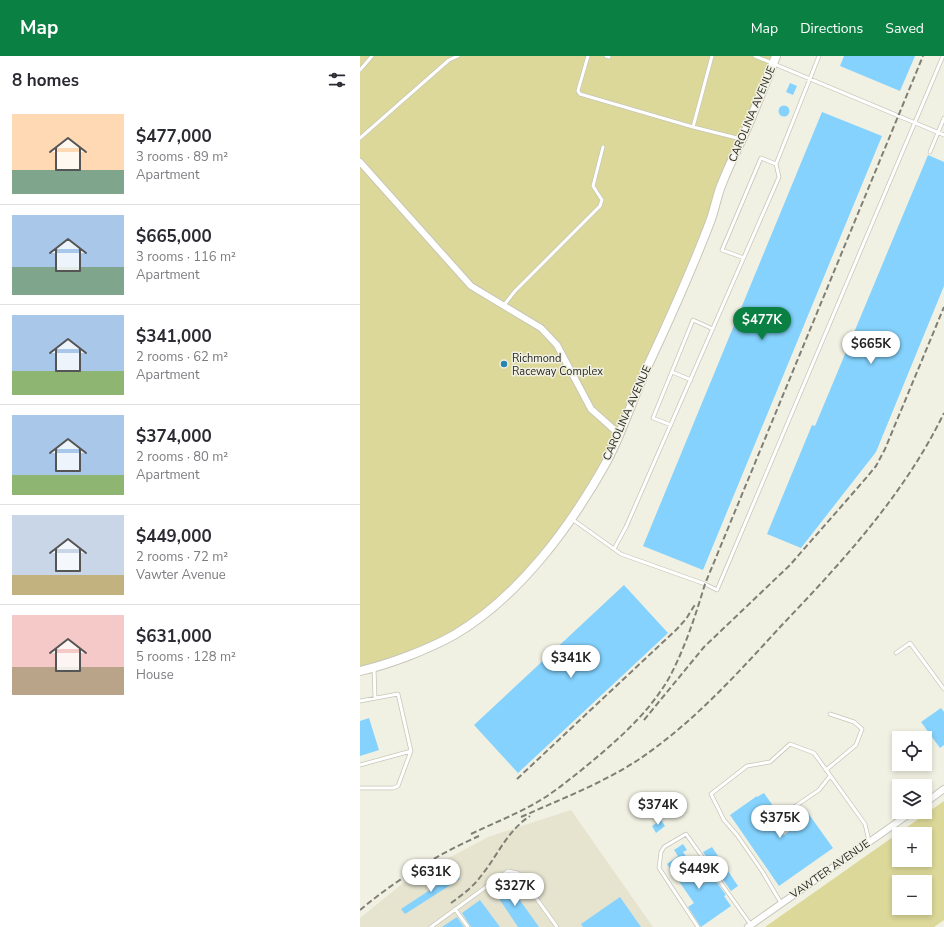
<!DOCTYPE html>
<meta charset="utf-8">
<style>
:root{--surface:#fff;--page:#f7f7f7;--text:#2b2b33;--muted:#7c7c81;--line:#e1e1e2;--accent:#0b8043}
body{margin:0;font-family:"Nunito Sans",sans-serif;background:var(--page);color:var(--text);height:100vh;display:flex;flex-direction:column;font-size:15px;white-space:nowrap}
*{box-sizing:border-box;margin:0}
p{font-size:13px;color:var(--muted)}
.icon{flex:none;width:22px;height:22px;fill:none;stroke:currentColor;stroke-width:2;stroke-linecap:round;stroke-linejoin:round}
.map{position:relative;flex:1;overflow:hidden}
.panel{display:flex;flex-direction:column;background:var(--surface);width:360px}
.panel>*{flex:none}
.fabs{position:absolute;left:532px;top:675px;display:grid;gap:8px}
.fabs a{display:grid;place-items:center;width:40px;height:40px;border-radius:0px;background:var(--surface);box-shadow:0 2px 6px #0003;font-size:20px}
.price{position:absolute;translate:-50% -34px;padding:0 9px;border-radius:14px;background:#fff;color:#222;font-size:13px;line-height:26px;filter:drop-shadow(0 1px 2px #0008)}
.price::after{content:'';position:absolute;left:50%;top:24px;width:12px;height:9px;margin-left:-6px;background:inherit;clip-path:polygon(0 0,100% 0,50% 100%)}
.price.selected{background:var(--accent);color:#fff}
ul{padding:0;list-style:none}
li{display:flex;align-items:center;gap:12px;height:100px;padding:0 12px}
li+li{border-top:1px solid var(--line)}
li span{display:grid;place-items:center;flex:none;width:112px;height:80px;border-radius:0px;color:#555}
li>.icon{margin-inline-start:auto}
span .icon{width:48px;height:48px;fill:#fffc;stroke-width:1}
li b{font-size:17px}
h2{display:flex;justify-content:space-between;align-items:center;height:48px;padding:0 12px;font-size:17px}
header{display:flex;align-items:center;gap:24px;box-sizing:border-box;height:56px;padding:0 20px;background:var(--accent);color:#fff}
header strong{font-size:19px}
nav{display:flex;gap:22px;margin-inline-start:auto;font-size:14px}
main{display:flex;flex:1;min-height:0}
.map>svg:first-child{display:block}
.built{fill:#e6e4cf}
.green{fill:#dcd899;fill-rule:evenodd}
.building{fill:#84d2fd}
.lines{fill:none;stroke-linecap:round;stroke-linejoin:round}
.service-casing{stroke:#c7c6b9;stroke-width:4.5}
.minor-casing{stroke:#c7c6b9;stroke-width:8}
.tertiary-casing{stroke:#c7c6b9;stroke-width:10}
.service{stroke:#fff;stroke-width:3}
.minor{stroke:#fff;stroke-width:6}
.tertiary{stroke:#fff;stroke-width:8}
.rail{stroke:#807f76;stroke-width:2;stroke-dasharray:6 3;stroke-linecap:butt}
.poi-dot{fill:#2885b2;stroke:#f1f1e3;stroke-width:1.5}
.labels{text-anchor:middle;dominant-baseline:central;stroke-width:3;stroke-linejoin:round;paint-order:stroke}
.street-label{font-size:11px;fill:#2a2924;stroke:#f1f1e3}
.poi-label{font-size:11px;fill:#2a2924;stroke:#f1f1e3;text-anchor:start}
</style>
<header>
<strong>Map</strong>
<nav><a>Map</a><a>Directions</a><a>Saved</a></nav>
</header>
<main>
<section class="panel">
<h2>8 homes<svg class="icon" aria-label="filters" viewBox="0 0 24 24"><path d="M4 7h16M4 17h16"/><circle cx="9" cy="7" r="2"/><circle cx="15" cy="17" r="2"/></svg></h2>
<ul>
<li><span style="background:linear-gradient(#ffd9b3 70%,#7fa58c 0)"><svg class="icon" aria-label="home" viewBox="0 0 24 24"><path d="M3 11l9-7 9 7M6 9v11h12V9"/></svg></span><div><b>$477,000</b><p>3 rooms · 89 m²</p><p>Apartment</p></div></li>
<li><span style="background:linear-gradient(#a9c7e8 65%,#7fa58c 0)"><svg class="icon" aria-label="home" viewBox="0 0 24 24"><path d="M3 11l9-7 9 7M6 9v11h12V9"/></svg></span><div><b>$665,000</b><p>3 rooms · 116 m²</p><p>Apartment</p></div></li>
<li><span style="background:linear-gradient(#a9c7e8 70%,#8fb573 0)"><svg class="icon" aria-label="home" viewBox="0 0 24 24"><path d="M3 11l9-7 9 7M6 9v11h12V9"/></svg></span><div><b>$341,000</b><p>2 rooms · 62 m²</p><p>Apartment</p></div></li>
<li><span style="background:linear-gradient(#a9c7e8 75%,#8fb573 0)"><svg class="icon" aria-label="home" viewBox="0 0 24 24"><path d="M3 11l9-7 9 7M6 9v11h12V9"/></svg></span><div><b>$374,000</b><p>2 rooms · 80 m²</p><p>Apartment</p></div></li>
<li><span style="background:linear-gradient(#c9d6e8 75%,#c2b280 0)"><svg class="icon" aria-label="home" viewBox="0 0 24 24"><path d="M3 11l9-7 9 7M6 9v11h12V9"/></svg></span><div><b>$449,000</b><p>2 rooms · 72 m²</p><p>Vawter Avenue</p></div></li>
<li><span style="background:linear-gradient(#f6c9c9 65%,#b9a48a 0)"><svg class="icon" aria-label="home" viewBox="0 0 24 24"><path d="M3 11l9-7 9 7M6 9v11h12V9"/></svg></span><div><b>$631,000</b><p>5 rooms · 128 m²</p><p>House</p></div></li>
</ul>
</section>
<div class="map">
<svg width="584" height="871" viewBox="0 0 584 871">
<rect width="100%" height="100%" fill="#f1f1e3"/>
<!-- built -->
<path class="built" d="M 211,754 L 293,871 L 0,871 L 0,862 L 47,824 L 128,781 Z"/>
<!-- green -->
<path class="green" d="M 0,0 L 416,0 L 302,282 L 230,433 L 161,525 L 96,578 L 0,615 Z
M 584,745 L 584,864 L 574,871 L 405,871 ZM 539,778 L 565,778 L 565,804 L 539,804 ZM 539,826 L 565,826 L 565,852 L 539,852 Z"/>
<!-- building -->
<path class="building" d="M 484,0 L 555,0 L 540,35 L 480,10 Z
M 430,27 L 437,30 L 433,39 L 426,36 Z
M418.5 55a5.5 5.5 0 1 1 11 0a5.5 5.5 0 1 1-11 0Z
M 462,56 L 522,80 L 343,514 L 283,490 Z
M 568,99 L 584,106 L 584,230 L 516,396 L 441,492 L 407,478 L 452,369 L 455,370 Z
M 264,529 L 308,577 L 158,717 L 114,669 Z
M 581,652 L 584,656 L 584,689 L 580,692 L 561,666 Z
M 9,662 L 19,694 L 0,700 L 0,665 Z
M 404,737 L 418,757 L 411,761 L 424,779 L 442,765 L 440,762 L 448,757 L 473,792 L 419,830 L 370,759 L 397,740 L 397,741 Z
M 301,764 L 305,770 L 296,777 L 292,770 Z
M 323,788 L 327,794 L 323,796 L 344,827 L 353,821 L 366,839 L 364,840 L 371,850 L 341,871 L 328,851 L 334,847 L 307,808 L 318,800 L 314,794 Z
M 352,791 L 378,830 L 371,835 L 343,796 Z
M 96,817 L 100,823 L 45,858 L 41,853 Z
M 147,826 L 179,871 L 158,871 L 134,835 Z
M 260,841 L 281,871 L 223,871 L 221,868 Z
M 120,844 L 140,871 L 111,871 L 102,857 Z
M 97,861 L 104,871 L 82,871 Z"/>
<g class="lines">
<!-- service casing -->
<g class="service-casing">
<path id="service" d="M 228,0 L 219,31 L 218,35 L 220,38 L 333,71
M 246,0 L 249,1
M 352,0 L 333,71 L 381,83
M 395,0 L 584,79
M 0,14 L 12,0
M 0,82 L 89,4 L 98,0
M 570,96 L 584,62
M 384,202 L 362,194 L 401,102 L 416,108
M 144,249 L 155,235 L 240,150 L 242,144 L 233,130 L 243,91
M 312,316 L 331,324
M 311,369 L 293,362 L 333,264 L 353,273
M 212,463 L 261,498 L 345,528 L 357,534 L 583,0
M 254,493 L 266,471 L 419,121 L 416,108 L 459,0
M 536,597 L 550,587 L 584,633
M 14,612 L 15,642
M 0,645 L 38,638 L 51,695 L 38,730 L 33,732 L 0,732
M 0,709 L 51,695
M 466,714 L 496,689 L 502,673 L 494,666 L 470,658
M 434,751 L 459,734 L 470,720
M 421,847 L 402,815 L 377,779 L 364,764 L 351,738 L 387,710 L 410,706 L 430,688 L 454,697 L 505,768 L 509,785
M 95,853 L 108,871
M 71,871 L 148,815 L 158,817 L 197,871
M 338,871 L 299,812 L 301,796 L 304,791 L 326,778 L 391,869"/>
</g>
<!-- minor casing -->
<g class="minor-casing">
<path id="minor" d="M 0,106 L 111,230 L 181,272 L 197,289 L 231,353 L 259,378
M 565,747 L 584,733
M 388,871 L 552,756"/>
</g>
<!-- tertiary casing -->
<g class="tertiary-casing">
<path id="tertiary" d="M 0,615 C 30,608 67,594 94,579 C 159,541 211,470 247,405 C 264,373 274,338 290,305 C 311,260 332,213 350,166 C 355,153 357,138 363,125 C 370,107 379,90 387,72 C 397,48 407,24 416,0"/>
</g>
<!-- service -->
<use href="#service" class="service"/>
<!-- minor -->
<use href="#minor" class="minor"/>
<!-- tertiary -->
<use href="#tertiary" class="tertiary"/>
<!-- rail -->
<path class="rail" d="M 284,664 L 344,591 L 430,509 L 507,421 L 516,410 L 525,393 L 584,251
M 157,723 L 317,573 L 326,563 L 336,547
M 161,761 C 201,743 241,728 278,704 C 333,667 377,618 421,570 C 483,505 544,439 584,357
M 111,778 C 134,767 157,758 179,745 C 193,737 206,726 219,716 C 252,689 287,660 309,622 C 325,592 335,561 345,528 L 563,0
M 91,847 C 102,839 113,831 121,820 C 138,799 147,775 170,760
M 0,854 C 36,824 76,799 119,780"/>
</g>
<!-- markers -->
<circle class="poi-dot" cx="144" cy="308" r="4"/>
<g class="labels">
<!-- street labels -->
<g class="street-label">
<text transform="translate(392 58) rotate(-67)">CAROLINA AVENUE</text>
<text transform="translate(267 357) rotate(-66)">CAROLINA AVENUE</text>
<text transform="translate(470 813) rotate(-35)">VAWTER AVENUE</text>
</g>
<!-- poi labels -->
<g class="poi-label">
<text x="152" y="302">Richmond<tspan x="152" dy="13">Raceway Complex</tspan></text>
</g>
</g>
</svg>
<div class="fabs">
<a><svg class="icon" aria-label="locate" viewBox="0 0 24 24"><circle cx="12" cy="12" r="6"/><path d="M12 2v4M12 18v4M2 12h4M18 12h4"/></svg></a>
<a><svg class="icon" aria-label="layers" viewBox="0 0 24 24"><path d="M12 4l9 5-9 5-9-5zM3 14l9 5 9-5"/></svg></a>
<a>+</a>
<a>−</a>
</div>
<b class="price selected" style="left:402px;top:285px">$477K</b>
<b class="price" style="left:511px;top:309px">$665K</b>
<b class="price" style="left:211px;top:623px">$341K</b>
<b class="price" style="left:298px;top:770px">$374K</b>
<b class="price" style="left:420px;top:783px">$375K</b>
<b class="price" style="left:339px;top:834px">$449K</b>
<b class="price" style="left:71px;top:837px">$631K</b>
<b class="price" style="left:155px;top:851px">$327K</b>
</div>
</main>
